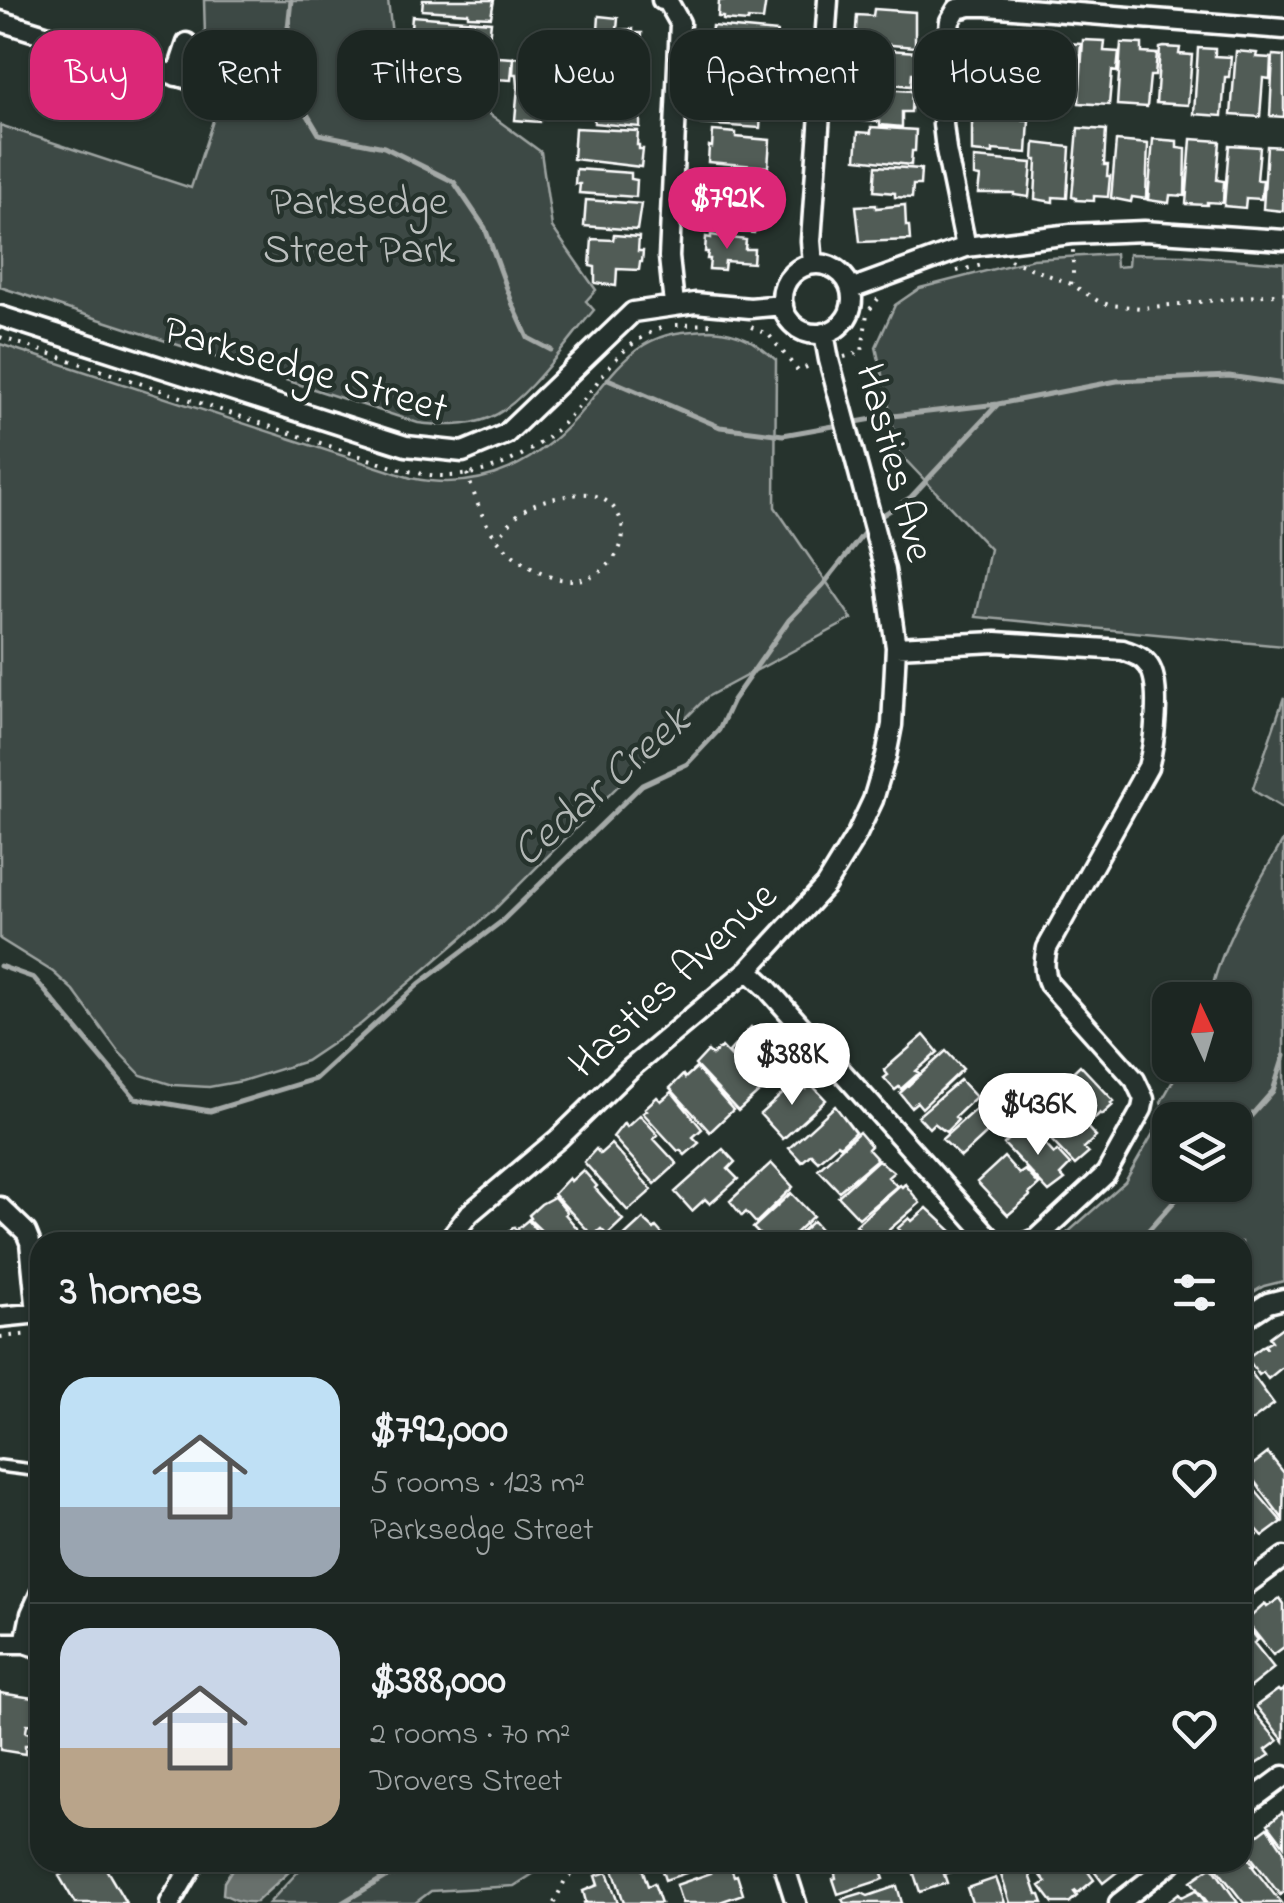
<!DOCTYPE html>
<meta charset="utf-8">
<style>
:root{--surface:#1c2622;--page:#252e2a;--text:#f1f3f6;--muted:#a0a5a5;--line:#3a4340;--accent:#db2777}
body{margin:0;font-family:"Indie Flower",sans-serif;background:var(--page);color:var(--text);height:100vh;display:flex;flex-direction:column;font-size:38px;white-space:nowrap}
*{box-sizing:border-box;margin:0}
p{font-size:32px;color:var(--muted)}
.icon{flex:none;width:55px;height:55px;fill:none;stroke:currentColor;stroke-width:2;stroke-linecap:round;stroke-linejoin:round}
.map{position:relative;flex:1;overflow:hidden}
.details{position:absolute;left:30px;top:1232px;width:1222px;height:640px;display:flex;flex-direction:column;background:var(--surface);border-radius:30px;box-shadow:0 2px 8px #0004,0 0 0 2px var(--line)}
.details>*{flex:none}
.banner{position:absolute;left:30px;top:30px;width:1225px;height:90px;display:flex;gap:20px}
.needle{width:65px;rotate:356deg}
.buttons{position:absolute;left:1152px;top:982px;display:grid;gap:20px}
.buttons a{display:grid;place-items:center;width:100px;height:100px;border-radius:20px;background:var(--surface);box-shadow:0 2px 8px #0004,0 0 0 2px var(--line);font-size:50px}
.price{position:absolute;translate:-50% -85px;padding:0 22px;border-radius:35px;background:#fff;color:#222;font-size:32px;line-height:65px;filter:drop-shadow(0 2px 5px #0008)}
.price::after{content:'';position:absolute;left:50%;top:60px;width:30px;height:22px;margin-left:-15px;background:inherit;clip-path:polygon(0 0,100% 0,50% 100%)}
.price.current{background:var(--accent);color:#fff}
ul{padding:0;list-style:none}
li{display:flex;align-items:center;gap:30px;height:250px;padding:0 30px}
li+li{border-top:2px solid var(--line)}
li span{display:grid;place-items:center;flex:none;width:280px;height:200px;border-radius:30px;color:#555}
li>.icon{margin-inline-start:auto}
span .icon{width:120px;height:120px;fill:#fffc;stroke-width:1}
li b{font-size:42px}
h2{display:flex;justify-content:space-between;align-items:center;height:120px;padding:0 30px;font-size:42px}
.pill{padding:0 35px;border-radius:30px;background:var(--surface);box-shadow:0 2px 8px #0004,0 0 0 2px var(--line);font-size:35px;line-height:90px}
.pill.current{background:var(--accent);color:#fff}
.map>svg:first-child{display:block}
.green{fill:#3e4944;stroke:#9ea4a2;stroke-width:2.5;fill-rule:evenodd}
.water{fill:#67706c;stroke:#a4a9a7;stroke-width:2.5}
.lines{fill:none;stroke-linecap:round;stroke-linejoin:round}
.stream{stroke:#a4a9a7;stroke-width:5}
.building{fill:#515c57;stroke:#fff;stroke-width:2.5}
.lane-casing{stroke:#fff;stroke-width:16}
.street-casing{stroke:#fff;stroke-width:25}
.path{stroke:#fff;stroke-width:4;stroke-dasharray:2.5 8;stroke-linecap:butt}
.lane{stroke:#26332d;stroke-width:9}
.street{stroke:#26332d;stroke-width:18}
.labels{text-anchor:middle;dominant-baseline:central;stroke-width:9;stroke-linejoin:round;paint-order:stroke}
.park-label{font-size:42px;fill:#bbbfbe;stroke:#26332d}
.street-label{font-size:42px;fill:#fff;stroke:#26332d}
.water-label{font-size:45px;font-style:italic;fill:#b3b8b6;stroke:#26332d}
</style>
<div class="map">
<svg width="1284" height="1903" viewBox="0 0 1284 1903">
<rect width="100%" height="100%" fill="#26332d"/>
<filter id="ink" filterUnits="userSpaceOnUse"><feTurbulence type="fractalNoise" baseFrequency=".01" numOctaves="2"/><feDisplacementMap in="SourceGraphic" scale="20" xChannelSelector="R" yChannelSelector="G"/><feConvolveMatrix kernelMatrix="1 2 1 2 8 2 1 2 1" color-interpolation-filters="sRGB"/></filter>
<g filter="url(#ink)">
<!-- green -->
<path class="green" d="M 204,0 L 388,0 L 393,43 L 541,152 L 552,227 L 596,290 L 586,301 L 594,310 C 569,339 524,405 489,418 C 466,427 442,426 418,423 L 0,287 L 0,125 L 191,188 L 226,81 L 198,67 L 196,63 L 205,36 Z
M 1115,254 L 1116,267 L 1128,266 L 1129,254 L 1182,255 L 1284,263 L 1284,646 L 976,617 L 990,549 L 899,453 L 876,347 L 895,305 L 920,288 L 1033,259 Z
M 711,330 C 741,332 754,341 776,360 L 775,507 L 852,619 L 707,697 L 494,910 L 361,1024 L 306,1061 L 242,1081 L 209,1087 L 173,1085 L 141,1075 L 118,1051 L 73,990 L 53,972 L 0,939 L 0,344 L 411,478 C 484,494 542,461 586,406 C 603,385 620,360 644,345 C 665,332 687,331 711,330 Z
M 1284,697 L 1284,809 L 1256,792 L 1253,788 Z
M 1284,839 L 1284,1281 L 1264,1286 L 1243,1298 L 1242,1242 L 1057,1242 L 1125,1182 L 1162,1118 L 1164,1111 L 1161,1102 L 1182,1065 L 1235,1065 L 1235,1000 L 1210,1000 C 1217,950 1258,883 1284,839 ZM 1170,1120 L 1235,1120 L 1235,1185 L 1170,1185 Z
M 306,1863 L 306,1862 L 550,1863 L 514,1886 L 431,1891 L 415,1903 L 269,1903 Z"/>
<!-- water -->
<path class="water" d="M 236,1863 L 236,1862 L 293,1863 L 292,1869 L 256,1902 C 243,1903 235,1900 223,1894 L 224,1882 Z"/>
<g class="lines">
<!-- stream -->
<path class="stream" d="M 291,0 L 287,37 L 291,87 L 319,134 L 384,147 L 454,182 L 485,228 L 513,305 L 528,338 L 551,350
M 608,379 L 720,427 L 783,435 L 884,417 L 998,404
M 875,520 L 911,497 L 998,404 L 1117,381 L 1229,376 L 1284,384
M 0,966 L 34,978 L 135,1098 L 210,1111 L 315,1079 L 419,984 L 501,922 L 642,785 L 687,764 L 719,730 L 733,700 L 789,620 L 823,585 L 868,528
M 1235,1134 L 1273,1091 L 1284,1056
M 1138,1242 L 1189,1185
M 342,1903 L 385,1877 L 437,1862"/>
</g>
<!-- building -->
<path class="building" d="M 423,0 L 494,0 L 491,17 L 468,16 L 468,13 L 422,10 Z
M 723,0 L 766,0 L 763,20 L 748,19 L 748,22 L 723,20 L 723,17 L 718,17 L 719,1 Z
M 874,9 L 915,12 L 915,47 L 855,42 L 857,15 L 873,16 Z
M 412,16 L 491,22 L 488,48 L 410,42 Z
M 599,16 L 618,18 L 617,30 L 633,29 L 633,33 L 642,33 L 640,64 L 596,61 Z
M 712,26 L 777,32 L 775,58 L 755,57 L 755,60 L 713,57 L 714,47 L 710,47 Z
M 982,33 L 1025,36 L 1024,48 L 1038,50 L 1036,75 L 975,71 L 975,49 L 981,49 Z
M 1046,37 L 1066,38 L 1066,43 L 1081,44 L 1079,65 L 1072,65 L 1070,104 L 1041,102 Z
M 1083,40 L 1105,41 L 1104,51 L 1119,52 L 1117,72 L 1112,71 L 1109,105 L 1079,103 Z
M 1121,43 L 1142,44 L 1142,53 L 1157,54 L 1155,76 L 1150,76 L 1147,107 L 1117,105 Z
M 1164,47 L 1180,48 L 1179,54 L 1192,55 L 1188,105 L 1156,103 L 1160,48 Z
M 548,48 L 577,49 L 573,109 L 559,108 L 558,118 L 547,117 Z
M 859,48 L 917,52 L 917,73 L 912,73 L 911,86 L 857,80 Z
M 1198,48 L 1215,49 L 1215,56 L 1231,57 L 1229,77 L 1225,77 L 1222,116 L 1194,114 Z
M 1236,51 L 1257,53 L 1256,57 L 1271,58 L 1270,79 L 1263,78 L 1260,117 L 1231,115 Z
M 528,52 L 544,57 L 540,122 L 515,120 L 518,86 L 517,74 L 513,74 L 514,57 L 527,58 Z
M 433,53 L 513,58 L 511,80 L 495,79 L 494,89 L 455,87 L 456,78 L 449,78 L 450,69 L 432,68 Z
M 1273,55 L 1284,56 L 1284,117 L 1270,116 Z
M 706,63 L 730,65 L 730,68 L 765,71 L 763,97 L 704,93 Z
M 599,71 L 645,74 L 643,97 L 596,92 L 597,72 Z
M 972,78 L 1036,83 L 1034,111 L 995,108 L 995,115 L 973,113 L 974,98 L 970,98 Z
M 853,87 L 912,91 L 911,112 L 902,112 L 902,127 L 880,125 L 880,122 L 851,120 Z
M 704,95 L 762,102 L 760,128 L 701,124 Z
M 595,102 L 640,105 L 640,127 L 594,123 Z
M 972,116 L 1029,120 L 1027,153 L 993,150 L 993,154 L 972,152 Z
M 871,127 L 916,130 L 915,151 L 912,151 L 911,165 L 856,159 L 858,132 L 871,133 Z
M 575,128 L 638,131 L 637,145 L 639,145 L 639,149 L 643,149 L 641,167 L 573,159 Z
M 1078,128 L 1106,130 L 1104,165 L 1108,165 L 1107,176 L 1110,176 L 1108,197 L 1094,196 L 1094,201 L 1076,200 L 1076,198 L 1072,197 Z
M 713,131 L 736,133 L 736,137 L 770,140 L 768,167 L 708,162 L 709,146 L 712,147 Z
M 1153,139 L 1177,141 L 1177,148 L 1186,149 L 1185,196 L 1170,195 L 1169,203 L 1148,200 Z
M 1191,139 L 1220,141 L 1217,180 L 1224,181 L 1223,203 L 1207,202 L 1207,205 L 1186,204 Z
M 1116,141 L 1148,144 L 1146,199 L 1132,197 L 1131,202 L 1111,198 Z
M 1035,143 L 1070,147 L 1067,198 L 1053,197 L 1053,202 L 1035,199 L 1037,160 L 1034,160 Z
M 1229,145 L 1260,147 L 1257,180 L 1263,180 L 1261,199 L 1246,198 L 1245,208 L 1224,206 Z
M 1267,146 L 1284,147 L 1283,211 L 1263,209 Z
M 974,158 L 1032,163 L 1029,197 L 1014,195 L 1014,193 L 978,193 L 980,177 L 974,176 Z
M 876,166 L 921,169 L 920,185 L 913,185 L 912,198 L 895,197 L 895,193 L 874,191 Z
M 576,169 L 631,173 L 631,179 L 637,180 L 636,197 L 579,193 L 580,184 L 575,184 Z
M 701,171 L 751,174 L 749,198 L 705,197 L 705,180 L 700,180 Z
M 586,200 L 641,204 L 637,230 L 584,226 Z
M 697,200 L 756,207 L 754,233 L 695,229 Z
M 876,205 L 876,208 L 905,205 L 906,226 L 909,226 L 910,240 L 860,242 L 856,206 Z
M 614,235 L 639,237 L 638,251 L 643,251 L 642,262 L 640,262 L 639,270 L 617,269 L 616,286 L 595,283 L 595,267 L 590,266 L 592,239 L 613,240 Z
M 711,235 L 746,240 L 745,249 L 754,249 L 753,263 L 725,261 L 724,270 L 709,269 L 710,259 L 707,259 L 708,252 L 705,252 L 706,237 L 711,238 Z
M 751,1027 L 790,1068 L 769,1087 L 747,1063 L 743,1067 L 729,1052 Z
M 924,1035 L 938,1052 L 916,1071 L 919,1073 L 901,1089 L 899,1087 L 895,1090 L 884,1078 L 888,1075 L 884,1070 Z
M 722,1047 L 736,1062 L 733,1064 L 759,1092 L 738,1111 L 695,1065 L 708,1051 L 712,1055 Z
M 946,1051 L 963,1069 L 922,1108 L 917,1102 L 911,1107 L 900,1093 Z
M 1080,1065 L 1114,1101 L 1111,1103 L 1113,1105 L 1102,1115 L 1100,1113 L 1093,1120 L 1060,1084 Z
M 696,1068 L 733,1110 L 710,1132 L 670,1088 L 683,1075 L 685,1078 Z
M 798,1080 L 806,1089 L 811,1084 L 826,1100 L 783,1139 L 760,1114 Z
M 960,1080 L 976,1097 L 955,1117 L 958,1120 L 946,1132 L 934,1123 L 929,1128 L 918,1116 Z
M 672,1092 L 702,1129 L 693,1137 L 699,1143 L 685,1155 L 680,1150 L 678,1151 L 643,1113 L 647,1110 L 645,1108 L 657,1097 L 661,1101 Z
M 989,1097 L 998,1106 L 994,1110 L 1002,1119 L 961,1157 L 942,1139 Z
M 1058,1101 L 1080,1125 L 1083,1123 L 1096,1137 L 1084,1148 L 1089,1153 L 1075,1165 L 1035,1123 Z
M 835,1106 L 855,1132 L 840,1146 L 837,1144 L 818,1161 L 811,1154 L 802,1162 L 789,1148 Z
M 640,1115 L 658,1135 L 654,1139 L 677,1164 L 655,1184 L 613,1137 L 624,1123 L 627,1127 Z
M 1026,1123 L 1054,1154 L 1057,1151 L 1070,1165 L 1060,1175 L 1065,1180 L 1049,1192 L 1004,1144 Z
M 859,1132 L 871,1146 L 868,1149 L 877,1159 L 839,1191 L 818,1169 Z
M 611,1144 L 652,1190 L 628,1211 L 584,1162 L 596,1149 L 600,1154 Z
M 723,1149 L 735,1162 L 728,1169 L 738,1179 L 710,1204 L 705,1199 L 692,1211 L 675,1192 Z
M 1004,1157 L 1019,1174 L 1025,1170 L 1039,1185 L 1029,1194 L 1030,1196 L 1008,1215 L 977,1182 Z
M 878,1160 L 894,1172 L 888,1177 L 897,1186 L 859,1218 L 838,1196 Z
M 771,1163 L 793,1187 L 756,1223 L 746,1212 L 742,1216 L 730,1201 Z
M 583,1170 L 597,1186 L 595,1188 L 623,1220 L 607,1235 L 601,1229 L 593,1236 L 554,1194 L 569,1178 L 571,1181 Z
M 905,1184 L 920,1203 L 875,1242 L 872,1242 L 856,1225 L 900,1185 L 902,1187 Z
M 791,1193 L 813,1216 L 786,1242 L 771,1242 L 768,1239 L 766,1241 L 753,1228 Z
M 554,1197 L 567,1212 L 565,1214 L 589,1242 L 553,1242 L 529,1219 L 531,1218 L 529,1215 L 541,1204 Z
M 927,1208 L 955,1234 L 953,1236 L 959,1242 L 911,1242 L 898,1228 L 909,1218 L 912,1221 Z
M 643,1219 L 654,1229 L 656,1227 L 663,1235 L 656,1241 L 658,1242 L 618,1242 Z
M 528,1220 L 546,1242 L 503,1242 L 500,1239 L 514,1227 L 516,1230 Z
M 813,1221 L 831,1242 L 790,1242 Z
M 1284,1326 L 1284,1366 L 1268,1379 L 1263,1372 L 1259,1375 L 1247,1358 L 1263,1346 L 1267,1349 L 1265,1345 L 1272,1341 L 1269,1337 Z
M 1242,1360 L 1274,1404 L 1250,1422 L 1242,1412 Z
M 1268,1453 L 1284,1473 L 1283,1519 L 1246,1470 Z
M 1242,1475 L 1282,1522 L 1263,1536 L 1242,1513 Z
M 1244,1518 L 1257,1535 L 1246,1544 L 1250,1548 L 1242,1554 Z
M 1280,1598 L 1284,1604 L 1284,1647 L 1273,1655 L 1246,1621 L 1265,1604 L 1267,1607 Z
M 1246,1624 L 1258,1640 L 1254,1643 L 1274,1668 L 1245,1691 L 1242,1688 L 1242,1626 Z
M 1284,1689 L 1284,1741 L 1256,1706 L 1278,1690 L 1280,1692 Z
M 0,1693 L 40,1699 L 40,1725 L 27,1724 L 26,1732 L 30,1733 L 29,1745 L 25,1745 L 25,1754 L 0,1750 Z
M 1246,1703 L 1278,1741 L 1266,1750 L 1270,1755 L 1254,1765 L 1242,1750 L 1242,1706 Z
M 1282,1812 L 1284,1815 L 1284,1845 L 1268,1824 Z
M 1268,1827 L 1284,1851 L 1284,1892 L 1280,1895 L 1242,1845 L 1243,1841 L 1254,1832 L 1256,1836 Z
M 1242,1850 L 1254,1865 L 1252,1866 L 1281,1903 L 1244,1903 L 1214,1865 L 1217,1862 L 1242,1862 Z
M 81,1862 L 102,1862 L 126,1903 L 75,1903 L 59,1876 Z
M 640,1862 L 648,1886 L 654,1883 L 661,1903 L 624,1903 L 611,1863 Z
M 659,1862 L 682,1862 L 686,1873 L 665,1880 Z
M 729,1862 L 734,1876 L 737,1875 L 743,1894 L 717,1903 L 682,1903 L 676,1885 L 711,1873 L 709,1868 Z
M 841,1862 L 878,1862 L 884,1879 L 838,1894 L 833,1879 L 836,1878 L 833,1865 Z
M 910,1862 L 951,1862 L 954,1871 L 944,1874 L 947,1883 L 920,1892 Z
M 1052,1862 L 1081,1862 L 1094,1880 L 1078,1893 L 1076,1891 L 1074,1892 L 1077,1896 L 1069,1903 L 1053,1903 L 1040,1886 L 1046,1882 L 1039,1873 Z
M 1087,1862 L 1122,1862 L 1122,1863 L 1114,1868 L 1117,1872 L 1103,1883 Z
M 1027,1866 L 1037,1895 L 1040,1895 L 1043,1903 L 1010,1903 L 1001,1875 Z
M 1211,1867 L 1214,1869 L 1238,1903 L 1208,1903 L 1191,1881 Z
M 607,1872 L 618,1903 L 583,1903 L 586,1902 L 583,1891 L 598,1885 L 595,1876 Z
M 996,1878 L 1005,1903 L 972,1903 L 967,1888 Z
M 897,1886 L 902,1903 L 844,1903 L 842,1899 L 862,1893 L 868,1896 Z
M 1196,1890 L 1206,1903 L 1166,1903 L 1179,1893 L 1182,1897 Z"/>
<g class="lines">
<!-- lane casing -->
<g class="lane-casing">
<path id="lane" d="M 0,1466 L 40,1471"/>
</g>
<!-- street casing -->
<g class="street-casing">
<path id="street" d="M 662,0 L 667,0 L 680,23 L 669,257 L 674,304
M 0,21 L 204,84
M 176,76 L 187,43
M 966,247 L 946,150 L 943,124 L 948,36 L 950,21 L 957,9 L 970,6 L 987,6 L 1284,29
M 813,264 L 811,241 L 828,0
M782 299a35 35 0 1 1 70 0a35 35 0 1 1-70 0Z
M 851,289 L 966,247 L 1071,234 L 1144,231 L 1284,240
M 0,316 L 406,446 L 463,452 L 506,434 L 633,312 L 695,303 L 750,308 L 783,305
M 896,647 L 996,642 L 1123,650 C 1133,654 1142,656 1149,666 C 1162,685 1154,746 1148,767 L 1047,948 C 1044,962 1043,971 1049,984 L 1135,1080 L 1144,1099 L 1142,1109 L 1106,1174 L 1037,1238 L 1028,1242
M 748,970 L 766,987 L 994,1242
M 0,1207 L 26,1232 L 30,1242 L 37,1313
M 447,1242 L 470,1213 L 558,1139 L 630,1069 L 748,970 L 825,886 L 857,834 L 873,800 L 886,756 L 892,725 L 896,647 L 885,570 L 829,360 L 824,333
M 0,1317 L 40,1313
M 1242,1320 L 1268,1303 L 1284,1299
M 1242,1588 L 1284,1557
M 0,1643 L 25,1643 L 40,1648
M 25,1643 L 31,1614 L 40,1594
M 1242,1807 L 1284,1776
M 783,1862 L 796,1903
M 170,1903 L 194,1862
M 1119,1903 L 1172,1862"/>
</g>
<!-- path -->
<path class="path" d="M 1010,260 L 1071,284 L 1098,301 L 1109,305 L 1142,308 L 1284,293
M 957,271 L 986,264
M 1071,284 L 1073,274 L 1073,249
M 676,325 L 716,324
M 751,327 L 769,335 L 798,371 L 811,365
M 0,337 L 393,467 C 408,471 424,475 439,476 C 489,478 539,452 571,415 C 604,378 615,345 666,326
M 844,357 L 862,352 L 867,313 L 878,299
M 467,474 C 474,493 480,514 491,531 C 516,568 578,605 614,558 C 633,533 620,499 588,494 C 581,493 573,495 566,496 C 530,502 518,509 498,539
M 0,1337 L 30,1334
M 554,1903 L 566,1878 L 589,1862"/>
<!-- lane -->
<use href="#lane" class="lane"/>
<!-- street -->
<use href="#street" class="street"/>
</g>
</g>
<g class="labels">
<!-- park labels -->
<g class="park-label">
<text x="359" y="203">Parksedge<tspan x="359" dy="48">Street Park</tspan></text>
</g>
<!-- street labels -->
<g class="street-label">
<text transform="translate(305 371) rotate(16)">Parksedge Street</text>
<text transform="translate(893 463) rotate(75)">Hasties Ave</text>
<text transform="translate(674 981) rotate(-43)">Hasties Avenue</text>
</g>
<!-- water labels -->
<g class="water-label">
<text transform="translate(602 788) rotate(-41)">Cedar Creek</text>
</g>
</g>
</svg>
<div class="buttons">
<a><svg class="needle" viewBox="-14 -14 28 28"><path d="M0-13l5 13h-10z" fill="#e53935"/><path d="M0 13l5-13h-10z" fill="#a0a5a5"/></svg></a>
<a><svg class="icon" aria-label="layers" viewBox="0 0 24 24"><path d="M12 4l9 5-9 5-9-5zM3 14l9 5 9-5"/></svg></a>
</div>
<b class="price current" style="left:727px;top:252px">$792K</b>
<b class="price" style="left:792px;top:1108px">$388K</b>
<b class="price" style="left:1038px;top:1158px">$436K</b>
<div class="banner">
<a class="pill current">Buy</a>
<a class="pill">Rent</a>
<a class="pill">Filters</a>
<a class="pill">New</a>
<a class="pill">Apartment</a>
<a class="pill">House</a>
</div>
<section class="details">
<h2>3 homes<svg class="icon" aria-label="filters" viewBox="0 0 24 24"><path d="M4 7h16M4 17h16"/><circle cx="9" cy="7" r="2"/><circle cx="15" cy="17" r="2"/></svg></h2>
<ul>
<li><span style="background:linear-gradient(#bfe0f5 65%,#9aa5b1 0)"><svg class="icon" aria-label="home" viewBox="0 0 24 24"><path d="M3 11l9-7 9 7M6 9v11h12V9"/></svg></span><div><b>$792,000</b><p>5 rooms · 123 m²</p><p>Parksedge Street</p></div><svg class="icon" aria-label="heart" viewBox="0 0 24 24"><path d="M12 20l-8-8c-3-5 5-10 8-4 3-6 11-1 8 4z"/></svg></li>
<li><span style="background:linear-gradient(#c9d6e8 60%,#b9a48a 0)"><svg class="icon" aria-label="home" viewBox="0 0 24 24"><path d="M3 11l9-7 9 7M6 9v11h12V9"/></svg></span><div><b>$388,000</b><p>2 rooms · 70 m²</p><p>Drovers Street</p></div><svg class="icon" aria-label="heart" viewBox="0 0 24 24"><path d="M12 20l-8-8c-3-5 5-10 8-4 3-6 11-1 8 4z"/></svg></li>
</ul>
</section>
</div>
